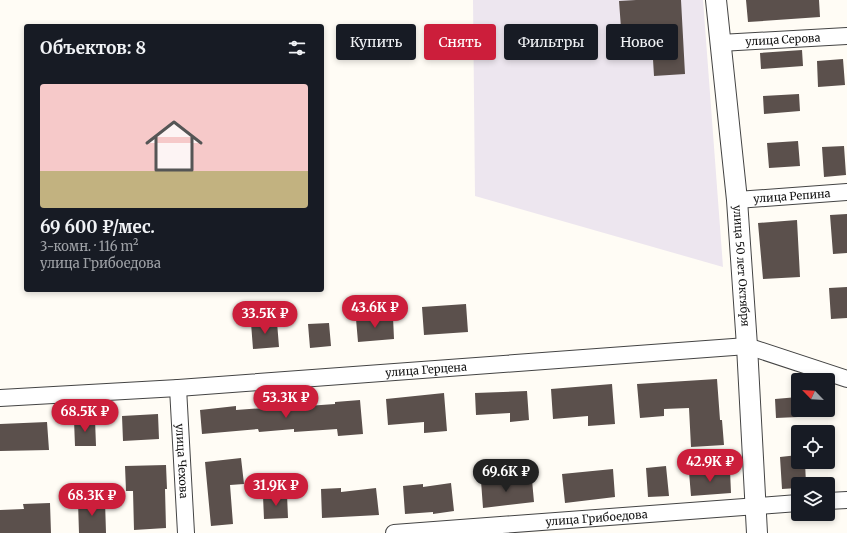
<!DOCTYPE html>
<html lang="ru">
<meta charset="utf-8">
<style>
:root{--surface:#171b24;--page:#242831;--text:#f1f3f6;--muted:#9ea1a6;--accent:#cc1e3b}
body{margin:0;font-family:Merriweather,serif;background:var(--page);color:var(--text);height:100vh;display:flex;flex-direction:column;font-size:15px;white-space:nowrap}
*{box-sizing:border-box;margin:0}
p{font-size:13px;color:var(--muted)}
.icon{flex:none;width:22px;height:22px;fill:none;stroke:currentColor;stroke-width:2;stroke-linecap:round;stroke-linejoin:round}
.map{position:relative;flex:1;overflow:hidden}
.details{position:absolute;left:24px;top:24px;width:300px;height:268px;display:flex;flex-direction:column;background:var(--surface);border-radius:4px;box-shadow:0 2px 6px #0003}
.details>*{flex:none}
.guide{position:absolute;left:336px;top:24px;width:380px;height:36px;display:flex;gap:8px}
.needle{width:26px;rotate:295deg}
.controls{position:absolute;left:791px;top:373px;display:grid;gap:8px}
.controls a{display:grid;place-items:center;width:44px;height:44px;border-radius:4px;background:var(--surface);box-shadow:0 2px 6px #0003;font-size:20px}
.price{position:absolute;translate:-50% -34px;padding:0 9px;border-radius:14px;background:var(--accent);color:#fff;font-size:13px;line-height:26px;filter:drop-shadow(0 1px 2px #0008)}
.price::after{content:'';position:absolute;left:50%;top:24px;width:12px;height:9px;margin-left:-6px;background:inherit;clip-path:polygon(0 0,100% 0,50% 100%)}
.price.on{background:#222;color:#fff}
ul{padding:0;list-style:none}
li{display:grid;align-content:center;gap:8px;height:212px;padding:0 16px}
li span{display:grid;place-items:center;height:124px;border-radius:4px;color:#555}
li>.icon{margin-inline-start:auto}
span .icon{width:72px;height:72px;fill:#fffc;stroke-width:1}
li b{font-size:17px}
h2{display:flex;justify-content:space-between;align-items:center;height:48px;padding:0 16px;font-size:17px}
.pill{padding:0 14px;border-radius:4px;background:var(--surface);box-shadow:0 2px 6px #0003;font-size:14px;line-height:36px}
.pill.on{background:var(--accent);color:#fff}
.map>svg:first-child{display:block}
.industrial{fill:#ede6ef}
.building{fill:#5b504c}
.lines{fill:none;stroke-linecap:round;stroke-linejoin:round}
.minor-casing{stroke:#444;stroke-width:18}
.tertiary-casing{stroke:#444;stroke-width:22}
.minor{stroke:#fff;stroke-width:16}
.tertiary{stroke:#fff;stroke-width:20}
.labels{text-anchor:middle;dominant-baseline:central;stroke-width:4;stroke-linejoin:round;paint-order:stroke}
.street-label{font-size:11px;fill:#111;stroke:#fff}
</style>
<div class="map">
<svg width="847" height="533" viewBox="0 0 847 533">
<rect width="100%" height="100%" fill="#fffcf5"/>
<!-- industrial -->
<path class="industrial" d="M 473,0 L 703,0 L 723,267 L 475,196 Z"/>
<!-- building -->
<path class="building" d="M 636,0 L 681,0 L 685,74 L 654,76 L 651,26 L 621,28 L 619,1 Z
M 746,0 L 819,0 L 820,17 L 748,22 Z
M 802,50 L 803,66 L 761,69 L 760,53 Z
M 843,59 L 845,85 L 818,87 L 817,61 Z
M 799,94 L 800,111 L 764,114 L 763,96 Z
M 798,141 L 800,166 L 769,168 L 767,143 Z
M 844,146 L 846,175 L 824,177 L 822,147 Z
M 847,214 L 847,253 L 833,254 L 830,215 Z
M 797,220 L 800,277 L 763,279 L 758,223 Z
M 847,287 L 847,318 L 831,319 L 829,288 Z
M 466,304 L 468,332 L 424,335 L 422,307 Z
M 393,317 L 394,339 L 358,342 L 356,319 Z
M 277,322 L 279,347 L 253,349 L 251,323 Z
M 329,323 L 331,346 L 310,348 L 308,324 Z
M 717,379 L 720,420 L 722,420 L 724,445 L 691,447 L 689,408 L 664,409 L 664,416 L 640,418 L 637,384 Z
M 612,384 L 615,424 L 588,426 L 588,416 L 553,419 L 551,389 Z
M 527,391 L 529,420 L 510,422 L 510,413 L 476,415 L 475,393 Z
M 444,393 L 447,431 L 424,433 L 424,422 L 388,425 L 386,399 Z
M 798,397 L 798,417 L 776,418 L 775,399 Z
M 360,400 L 363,434 L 338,436 L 337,429 L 294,432 L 294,429 L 259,432 L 258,429 L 202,434 L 200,410 L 236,406 L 236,410 L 278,407 L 279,408 L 335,404 L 335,402 Z
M 158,414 L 159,439 L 123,441 L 122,416 Z
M 95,419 L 96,446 L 75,446 L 74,420 Z
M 47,422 L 49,450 L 0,451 L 0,424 Z
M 798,455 L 798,462 L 805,462 L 806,484 L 798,484 L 798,488 L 782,489 L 780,457 Z
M 241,458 L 244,484 L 230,485 L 233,524 L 211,526 L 205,462 Z
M 166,465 L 167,489 L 165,489 L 166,528 L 134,530 L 133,491 L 126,491 L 125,466 Z
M 666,466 L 669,496 L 648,497 L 646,468 Z
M 613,469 L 615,497 L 565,503 L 562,474 Z
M 730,470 L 731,493 L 691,496 L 689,472 Z
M 499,479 L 500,483 L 532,480 L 534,502 L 483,508 L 481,481 Z
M 451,483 L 454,511 L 433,514 L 433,512 L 405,514 L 403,486 L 423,484 L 423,487 Z
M 341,488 L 341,492 L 376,488 L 379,515 L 322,518 L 321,489 Z
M 287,494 L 288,518 L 264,519 L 263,496 Z
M 105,501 L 106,533 L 79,533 L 78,502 Z
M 50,503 L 51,533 L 0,533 L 0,510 L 24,509 L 23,504 Z"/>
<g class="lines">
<!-- minor casing -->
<g class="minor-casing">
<g id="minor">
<path id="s1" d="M 720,43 L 847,36"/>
<path id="s2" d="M 737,200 L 847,192"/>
<path id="s3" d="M 178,388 L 186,533"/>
<path id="s4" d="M 0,398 L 178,388 L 747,346 L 847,379"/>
<path d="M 828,501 L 847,500"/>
<path id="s5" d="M 394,533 L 798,503"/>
</g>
</g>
<!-- tertiary casing -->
<g class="tertiary-casing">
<g id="tertiary">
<path id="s6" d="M 716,0 L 737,200 L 747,346 L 757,533"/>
</g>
</g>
<!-- minor -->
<use href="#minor" class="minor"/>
<!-- tertiary -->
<use href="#tertiary" class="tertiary"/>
</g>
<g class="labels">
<!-- street labels -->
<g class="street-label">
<text stroke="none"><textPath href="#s1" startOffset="63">улица Серова</textPath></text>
<text stroke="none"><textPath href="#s2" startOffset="55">улица Репина</textPath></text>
<text stroke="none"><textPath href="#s6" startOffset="267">улица 50 лет Октября</textPath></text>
<text stroke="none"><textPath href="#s4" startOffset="427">улица Герцена</textPath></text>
<text stroke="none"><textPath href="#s3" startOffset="73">улица Чехова</textPath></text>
<text stroke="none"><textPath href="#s5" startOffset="203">улица Грибоедова</textPath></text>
</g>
</g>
</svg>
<div class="controls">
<a><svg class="needle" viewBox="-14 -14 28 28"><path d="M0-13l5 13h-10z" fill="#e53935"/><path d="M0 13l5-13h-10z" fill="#9ea1a6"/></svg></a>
<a><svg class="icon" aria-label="locate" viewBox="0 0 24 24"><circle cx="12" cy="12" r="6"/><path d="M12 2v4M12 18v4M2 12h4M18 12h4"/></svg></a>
<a><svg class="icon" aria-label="layers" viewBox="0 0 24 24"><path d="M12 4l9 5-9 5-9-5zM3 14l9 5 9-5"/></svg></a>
</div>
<b class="price" style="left:375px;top:329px">43.6K ₽</b>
<b class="price" style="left:265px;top:335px">33.5K ₽</b>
<b class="price" style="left:286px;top:419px">53.3K ₽</b>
<b class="price" style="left:85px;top:433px">68.5K ₽</b>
<b class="price" style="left:710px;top:483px">42.9K ₽</b>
<b class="price on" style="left:506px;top:493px">69.6K ₽</b>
<b class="price" style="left:276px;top:507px">31.9K ₽</b>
<b class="price" style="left:92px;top:517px">68.3K ₽</b>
<div class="guide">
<a class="pill">Купить</a>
<a class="pill on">Снять</a>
<a class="pill">Фильтры</a>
<a class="pill">Новое</a>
</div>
<section class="details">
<h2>Объектов: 8<svg class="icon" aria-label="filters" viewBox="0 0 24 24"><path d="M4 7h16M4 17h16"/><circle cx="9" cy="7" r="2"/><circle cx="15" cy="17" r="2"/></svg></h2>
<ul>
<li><span style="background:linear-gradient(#f6c9c9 70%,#c2b280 0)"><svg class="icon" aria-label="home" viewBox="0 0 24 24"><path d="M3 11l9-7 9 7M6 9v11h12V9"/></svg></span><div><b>69 600 ₽/мес.</b><p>3-комн. · 116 m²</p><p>улица Грибоедова</p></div></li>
</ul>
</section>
</div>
